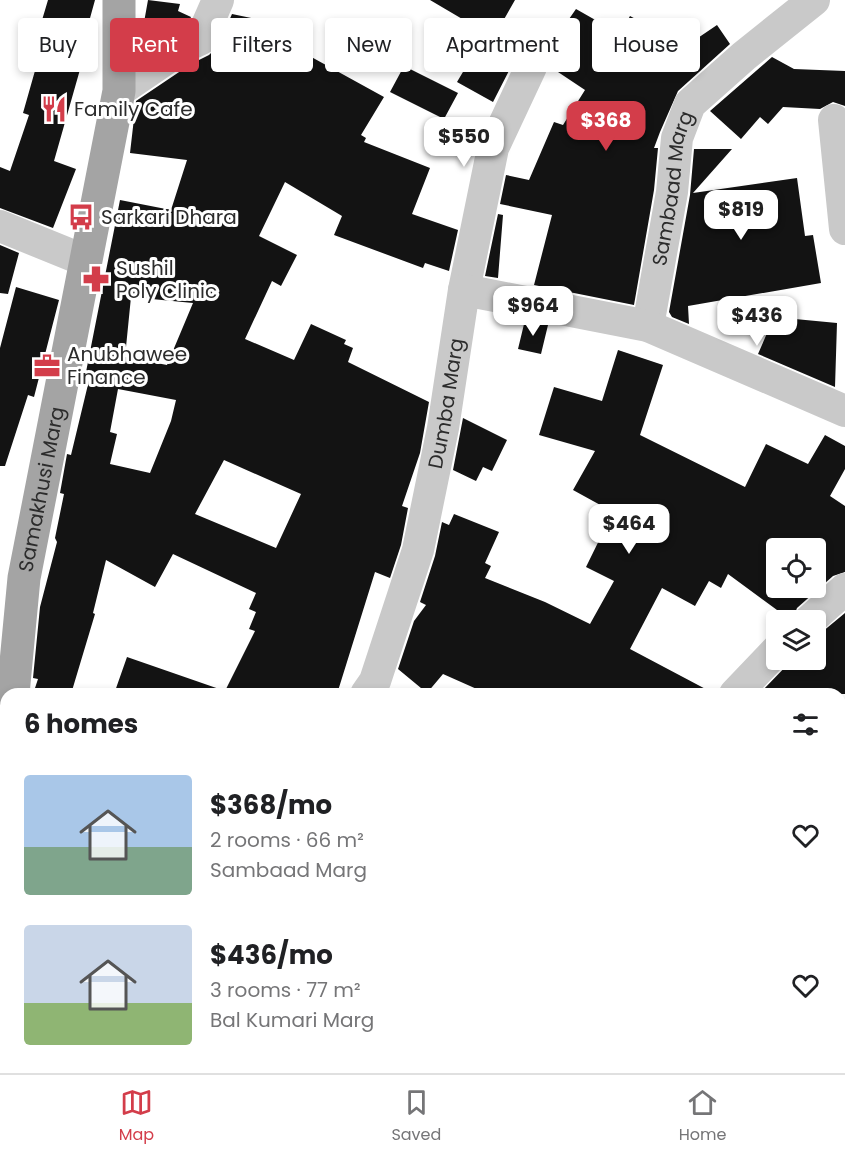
<!DOCTYPE html>
<meta charset="utf-8">
<style>
:root{--surface:#fff;--page:#f2f2f2;--text:#202124;--muted:#757577;--line:#e0e0e0;--accent:#d33d4a}
body{margin:0;font-family:Poppins,sans-serif;background:var(--page);color:var(--text);height:100vh;display:flex;flex-direction:column;font-size:22px;white-space:nowrap}
*{box-sizing:border-box;margin:0}
p{font-size:20px;color:var(--muted)}
.icon{flex:none;width:33px;height:33px;fill:none;stroke:currentColor;stroke-width:2;stroke-linecap:round;stroke-linejoin:round}
.map{position:relative;flex:1;overflow:hidden}
.drawer{position:absolute;left:0px;top:688px;width:846px;height:386px;display:flex;flex-direction:column;background:var(--surface);border-radius:18px 18px 0 0;box-shadow:0 3px 9px #0003}
.drawer>*{flex:none}
.banner{position:absolute;left:18px;top:18px;width:810px;height:54px;display:flex;gap:12px}
.buttons{position:absolute;left:766px;top:538px;display:grid;gap:12px}
.buttons a{display:grid;place-items:center;width:60px;height:60px;border-radius:6px;background:var(--surface);box-shadow:0 3px 9px #0003;font-size:30px}
.price{position:absolute;translate:-50% -51px;padding:0 14px;border-radius:12px;background:#fff;color:#222;font-size:20px;line-height:39px;filter:drop-shadow(0 2px 3px #0008)}
.price::after{content:'';position:absolute;left:50%;top:36px;width:18px;height:14px;margin-left:-9px;background:inherit;clip-path:polygon(0 0,100% 0,50% 100%)}
.price.selected{background:var(--accent);color:#fff}
ul{padding:0;list-style:none}
li{display:flex;align-items:center;gap:18px;height:150px;padding:0 24px}
li span{display:grid;place-items:center;flex:none;width:168px;height:120px;border-radius:6px;color:#555}
li>.icon{margin-inline-start:auto}
span .icon{width:72px;height:72px;fill:#fffc;stroke-width:1}
li b{font-size:26px}
h2{display:flex;justify-content:space-between;align-items:center;height:72px;padding:0 24px;font-size:26px}
.tag{padding:0 21px;border-radius:6px;background:var(--surface);box-shadow:0 3px 9px #0003;font-size:21px;line-height:54px}
.tag.selected{background:var(--accent);color:#fff}
.tab-bar{display:flex;justify-content:space-around;align-items:center;height:84px;border-top:2px solid var(--line);background:var(--surface);font-size:16px;color:var(--muted)}
.tab-bar a{display:grid;justify-items:center;gap:3px}
.tab-bar .selected{color:var(--accent)}
.map>svg:first-child{display:block}
.building{fill:#131313;fill-rule:evenodd}
.lines{fill:none;stroke-linecap:round;stroke-linejoin:round}
.minor{stroke:#c9c9c9;stroke-width:32}
.major{stroke:#a4a4a4;stroke-width:33}
.labels{text-anchor:middle;dominant-baseline:central;stroke-width:6;stroke-linejoin:round;paint-order:stroke}
.poi-label{font-size:20px;fill:#2c2c2c;stroke:#fff;text-anchor:start}
.street-label{font-size:20px;fill:#2c2c2c;stroke:#fff}
</style>
<div class="map">
<svg width="845" height="1073" viewBox="0 0 845 1073">
<rect width="100%" height="100%" fill="#fff"/>
<!-- building -->
<path class="building" d="M 48,0 L 95,0 L 79,58 L 83,59 L 54,161 L 76,169 L 53,228 L 0,208 L 0,167 L 10,171 L 29,115 L 23,113 L 44,39 L 37,37 Z
M 148,0 L 180,4 L 178,11 L 191,17 L 187,26 L 138,56 Z
M 430,0 L 515,0 L 498,30 L 525,45 L 515,59 L 493,102 L 457,82 L 486,33 Z
M 576,9 L 620,34 L 630,16 L 686,46 L 717,25 L 730,44 L 678,91 L 660,132 L 654,148 L 658,148 L 654,190 L 634,305 L 534,285 L 552,215 L 500,204 L 506,175 L 529,180 L 554,122 L 563,125 L 585,90 L 549,66 L 544,55 Z
M 232,14 L 271,22 L 269,26 L 299,42 L 295,48 L 384,97 L 361,135 L 366,138 L 364,142 L 430,168 L 412,214 L 458,230 L 449,271 L 425,263 L 423,268 L 334,235 L 342,216 L 285,182 L 259,236 L 297,255 L 281,286 L 272,281 L 245,339 L 294,360 L 311,324 L 346,340 L 344,344 L 353,348 L 348,362 L 429,402 L 420,453 L 402,506 L 408,508 L 401,545 L 390,578 L 375,572 L 337,694 L 114,694 L 127,657 L 225,691 L 255,631 L 249,629 L 256,612 L 249,609 L 256,593 L 173,554 L 155,587 L 106,560 L 93,613 L 95,614 L 71,694 L 33,694 L 38,679 L 33,678 L 40,607 L 57,542 L 55,538 L 64,494 L 60,493 L 67,454 L 71,455 L 91,372 L 86,372 L 120,200 L 171,210 L 187,160 L 130,153 L 136,101 L 191,64 L 209,55 L 218,46 ZM 131,297 L 193,303 L 167,365 L 125,357 ZM 118,389 L 176,400 L 171,421 L 150,473 L 110,464 L 117,434 L 110,432 ZM 224,460 L 301,494 L 276,548 L 195,514 Z
M 772,57 L 794,69 L 845,71 L 845,106 L 833,102 L 820,109 L 783,107 L 768,124 L 760,117 L 741,139 L 710,111 Z
M 404,66 L 458,93 L 444,119 L 390,92 Z
M 694,149 L 732,149 L 693,193 L 797,178 L 805,236 L 813,235 L 821,283 L 688,306 L 689,324 L 672,317 L 669,312 L 690,195 Z
M 498,214 L 503,215 L 498,278 L 485,276 Z
M 0,245 L 19,253 L 8,294 L 0,293 Z
M 16,287 L 59,300 L 34,397 L 28,395 L 5,466 L 0,466 L 0,348 Z
M 774,317 L 837,323 L 835,387 L 758,354 Z
M 525,320 L 548,325 L 541,354 L 518,349 Z
M 618,350 L 663,365 L 640,435 L 745,487 L 766,444 L 808,464 L 825,435 L 845,446 L 845,469 L 830,496 L 845,506 L 845,572 L 833,576 L 797,608 L 792,621 L 728,574 L 721,588 L 709,581 L 695,606 L 662,588 L 630,649 L 715,694 L 488,694 L 443,674 L 427,693 L 398,669 L 414,621 L 426,605 L 420,602 L 435,556 L 442,522 L 449,525 L 454,514 L 499,532 L 485,563 L 491,566 L 485,578 L 545,602 L 590,624 L 614,581 L 586,567 L 613,512 L 573,490 L 595,451 L 539,435 L 554,387 L 602,401 ZM 777,549 L 816,549 L 816,588 L 777,588 Z
M 463,418 L 507,440 L 492,471 L 483,467 L 476,481 L 453,470 Z
M 845,613 L 845,694 L 759,694 L 792,660 L 816,660 L 816,637 Z"/>
<g class="lines">
<!-- minor -->
<g class="minor">
<path d="M 119,91 L 182,48 L 201,39 L 218,0"/>
<path d="M 834,120 L 845,229"/>
<path d="M 0,226 L 86,261"/>
<path d="M 464,290 L 493,148 L 531,67"/>
<path id="s1" d="M 648,326 L 672,192 L 677,138 L 690,104 L 744,56 L 814,0"/>
<path d="M 809,621 L 845,589"/>
<path id="s2" d="M 366,694 L 375,681 L 418,550 L 443,428 L 464,290 L 648,326 L 845,411"/>
<path d="M 735,694 L 777,650"/>
<path d="M 840,871 L 845,866"/>
<path d="M 524,1068 L 527,1073"/>
<path d="M 572,1073 L 584,1068"/>
</g>
<!-- major -->
<g class="major">
<path id="s3" d="M 13,694 L 24,578 L 119,91 L 119,0"/>
<path d="M 0,771 L 6,747"/>
</g>
</g>
<!-- icons -->
<defs>
<g id="restaurant-bare" transform="scale(2.07)"><path d="M-5-6h1v4h1v-4h1v4h1v-4h1v5L-1.5 .5V6h-2V.5L-5-1ZM5-6V6H3V1.5H1.5Q1.5-4 5-6Z" fill="#d33d4a" stroke="#fff" stroke-width="2.5" paint-order="stroke"/></g>
<g id="bus-bare" transform="scale(2.07)"><path d="M-5-6H5V4H4V6H2V4H-2V6H-4V4H-5ZM-3.5-4V0h7V-4ZM-3.5 1.2v1.5H-2V1.2ZM2 1.2v1.5H3.5V1.2Z" fill="#d33d4a" stroke="#fff" stroke-width="2.5" paint-order="stroke"/></g>
<g id="pharmacy-bare" transform="scale(2.07)"><path d="M-2-6h4v4h4v4h-4v4h-4v-4h-4v-4h4Z" fill="#d33d4a" stroke="#fff" stroke-width="2.5" paint-order="stroke"/></g>
<g id="office-bare" transform="scale(2.07)"><path d="M-6-3h4V-5.5h4V-3h4V5H-6ZM-1-4.5V-3h2v-1.5ZM-6 0V1H6V0Z" fill="#d33d4a" stroke="#fff" stroke-width="2.5" paint-order="stroke"/></g>
</defs>
<g fill-rule="evenodd">
<use href="#restaurant-bare" x="54" y="109"/>
<use href="#bus-bare" x="81" y="217"/>
<use href="#pharmacy-bare" x="96" y="279"/>
<use href="#office-bare" x="47" y="366"/>
</g>
<g class="labels">
<!-- poi labels -->
<g class="poi-label">
<text x="74" y="109">Family Cafe</text>
<text x="101" y="217">Sarkari Dhara</text>
<text x="116" y="268">Sushil<tspan x="116" dy="23">Poly Clinic</tspan></text>
<text x="67" y="354">Anubhawee<tspan x="67" dy="23">Finance</tspan></text>
</g>
<!-- street labels -->
<g class="street-label">
<text stroke="none"><textPath href="#s1" startOffset="140">Sambaad Marg</textPath></text>
<text stroke="none"><textPath href="#s2" startOffset="303">Dumba Marg</textPath></text>
<text stroke="none"><textPath href="#s3" startOffset="207">Samakhusi Marg</textPath></text>
</g>
</g>
</svg>
<div class="buttons">
<a><svg class="icon" aria-label="locate" viewBox="0 0 24 24"><circle cx="12" cy="12" r="6"/><path d="M12 2v4M12 18v4M2 12h4M18 12h4"/></svg></a>
<a><svg class="icon" aria-label="layers" viewBox="0 0 24 24"><path d="M12 4l9 5-9 5-9-5zM3 14l9 5 9-5"/></svg></a>
</div>
<b class="price selected" style="left:606px;top:152px">$368</b>
<b class="price" style="left:464px;top:168px">$550</b>
<b class="price" style="left:741px;top:241px">$819</b>
<b class="price" style="left:533px;top:337px">$964</b>
<b class="price" style="left:757px;top:347px">$436</b>
<b class="price" style="left:629px;top:555px">$464</b>
<div class="banner">
<a class="tag">Buy</a>
<a class="tag selected">Rent</a>
<a class="tag">Filters</a>
<a class="tag">New</a>
<a class="tag">Apartment</a>
<a class="tag">House</a>
</div>
<section class="drawer">
<h2>6 homes<svg class="icon" aria-label="filters" viewBox="0 0 24 24"><path d="M4 7h16M4 17h16"/><circle cx="9" cy="7" r="2"/><circle cx="15" cy="17" r="2"/></svg></h2>
<ul>
<li><span style="background:linear-gradient(#a9c7e8 60%,#7fa58c 0)"><svg class="icon" aria-label="home" viewBox="0 0 24 24"><path d="M3 11l9-7 9 7M6 9v11h12V9"/></svg></span><div><b>$368/mo</b><p>2 rooms · 66 m²</p><p>Sambaad Marg</p></div><svg class="icon" aria-label="heart" viewBox="0 0 24 24"><path d="M12 20l-8-8c-3-5 5-10 8-4 3-6 11-1 8 4z"/></svg></li>
<li><span style="background:linear-gradient(#c9d6e8 65%,#8fb573 0)"><svg class="icon" aria-label="home" viewBox="0 0 24 24"><path d="M3 11l9-7 9 7M6 9v11h12V9"/></svg></span><div><b>$436/mo</b><p>3 rooms · 77 m²</p><p>Bal Kumari Marg</p></div><svg class="icon" aria-label="heart" viewBox="0 0 24 24"><path d="M12 20l-8-8c-3-5 5-10 8-4 3-6 11-1 8 4z"/></svg></li>
</ul>
</section>
</div>
<nav class="tab-bar">
<a class="selected"><svg class="icon" aria-label="map" viewBox="0 0 24 24"><path d="M3 6l6-2 6 2 6-2v14l-6 2-6-2-6 2zM9 4v14M15 6v14"/></svg>Map</a>
<a><svg class="icon" aria-label="saved" viewBox="0 0 24 24"><path d="M7 4h10v16l-5-4-5 4z"/></svg>Saved</a>
<a><svg class="icon" aria-label="home" viewBox="0 0 24 24"><path d="M3 11l9-7 9 7M6 9v11h12V9"/></svg>Home</a>
</nav>
